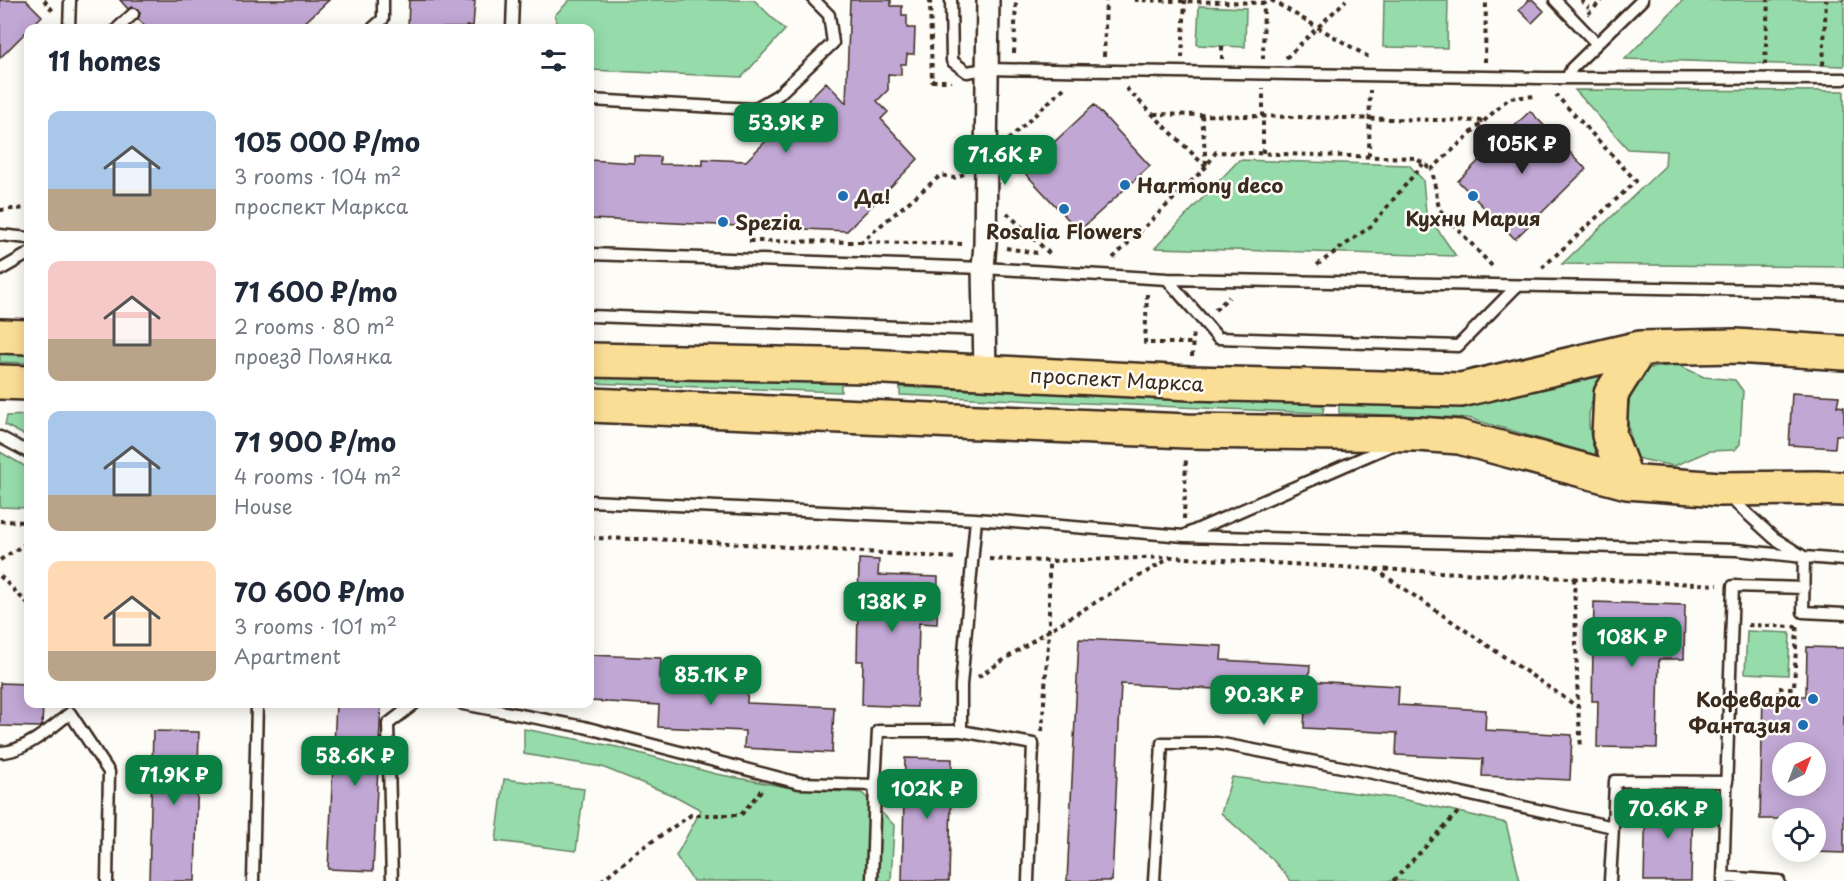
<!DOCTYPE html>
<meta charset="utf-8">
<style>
:root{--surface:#fff;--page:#f6f6f7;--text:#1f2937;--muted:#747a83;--accent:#0b8043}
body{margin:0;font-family:"Playpen Sans",sans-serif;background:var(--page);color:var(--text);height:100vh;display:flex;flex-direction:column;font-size:22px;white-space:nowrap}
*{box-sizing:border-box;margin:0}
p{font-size:20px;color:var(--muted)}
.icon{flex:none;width:33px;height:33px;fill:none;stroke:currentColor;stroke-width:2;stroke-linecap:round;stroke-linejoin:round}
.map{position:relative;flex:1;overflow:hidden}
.side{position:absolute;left:24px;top:24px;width:570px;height:684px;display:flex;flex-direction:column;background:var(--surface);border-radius:12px;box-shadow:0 3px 15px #0003}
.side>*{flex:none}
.needle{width:39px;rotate:42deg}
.controls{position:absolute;left:1772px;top:742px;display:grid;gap:12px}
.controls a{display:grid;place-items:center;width:54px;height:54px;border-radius:50%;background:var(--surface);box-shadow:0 3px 15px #0003;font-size:30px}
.price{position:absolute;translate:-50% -51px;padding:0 14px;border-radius:12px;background:var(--accent);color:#fff;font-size:20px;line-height:39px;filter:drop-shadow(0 2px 3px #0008)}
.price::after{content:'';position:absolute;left:50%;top:36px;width:18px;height:14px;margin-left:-9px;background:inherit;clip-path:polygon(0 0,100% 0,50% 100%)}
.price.active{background:#222;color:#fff}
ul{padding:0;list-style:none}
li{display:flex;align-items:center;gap:18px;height:150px;padding:0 24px}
li span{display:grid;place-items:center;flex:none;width:168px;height:120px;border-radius:12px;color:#555}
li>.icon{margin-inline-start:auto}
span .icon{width:72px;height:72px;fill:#fffc;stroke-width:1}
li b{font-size:26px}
h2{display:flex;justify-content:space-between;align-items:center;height:72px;padding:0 24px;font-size:26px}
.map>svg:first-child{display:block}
.green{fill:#95dcaa;stroke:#688364;stroke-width:1.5}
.building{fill:#c0a7d4;stroke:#3b2a1e;stroke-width:1.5;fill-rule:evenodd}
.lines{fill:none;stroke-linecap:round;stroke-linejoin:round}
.lane-casing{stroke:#3b2a1e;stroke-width:15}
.street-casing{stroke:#3b2a1e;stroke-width:26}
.primary-casing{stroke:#3b2a1e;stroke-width:38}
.path{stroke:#3b2a1e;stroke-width:4;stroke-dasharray:4.5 4.5;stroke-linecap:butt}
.lane{stroke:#fdfcf7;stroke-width:10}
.street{stroke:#fdfcf7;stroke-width:21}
.primary{stroke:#fbde96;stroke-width:33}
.poi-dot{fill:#1f6fb2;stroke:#fdfcf7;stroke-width:2}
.labels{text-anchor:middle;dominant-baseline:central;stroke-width:5;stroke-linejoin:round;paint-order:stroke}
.poi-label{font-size:20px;font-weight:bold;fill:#3b2a1e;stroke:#fdfcf7;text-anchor:start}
.street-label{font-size:20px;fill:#3b2a1e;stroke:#fdfcf7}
</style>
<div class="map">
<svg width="1844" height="881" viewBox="0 0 1844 881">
<rect width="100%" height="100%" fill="#fdfcf7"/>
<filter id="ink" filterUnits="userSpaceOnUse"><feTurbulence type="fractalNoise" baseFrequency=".0167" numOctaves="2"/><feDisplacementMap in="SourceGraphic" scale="12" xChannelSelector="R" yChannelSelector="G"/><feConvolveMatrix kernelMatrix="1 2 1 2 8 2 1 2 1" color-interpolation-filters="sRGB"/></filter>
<g filter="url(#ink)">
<!-- green -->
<path class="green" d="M 570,0 L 754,0 L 785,30 L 742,77 L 590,70 L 590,28 L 558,28 L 555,15 Z
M 1384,0 L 1448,0 L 1447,48 L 1383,47 Z
M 1683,0 L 1844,0 L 1844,66 L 1625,59 Z
M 1199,6 L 1246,8 L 1245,47 L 1197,45 Z
M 1575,90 L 1844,91 L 1844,267 L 1562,264 L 1665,166 L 1666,151 L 1628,149 Z
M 1239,160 L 1409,165 L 1423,180 L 1426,213 L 1456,256 L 1155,248 Z
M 0,349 L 28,350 L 28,363 L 0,362 Z
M 1678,365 L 1704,377 L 1735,380 L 1743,391 L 1740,444 L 1735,450 L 1709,451 L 1674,466 L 1636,458 C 1629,436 1622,408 1635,387 C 1639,381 1645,374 1649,368 Z
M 590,368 L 841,377 L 841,392 L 590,383 Z
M 1605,374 C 1587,405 1584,421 1596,455 L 1468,418 L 1339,413 L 1339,405 L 1468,405 Z
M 900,387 L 1324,405 L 1323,413 L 900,395 Z
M 28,415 L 28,437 L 5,425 L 7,416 Z
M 0,452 L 28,468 L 28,508 L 0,507 Z
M 1747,631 L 1790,633 L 1788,675 L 1745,673 Z
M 524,729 L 617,747 L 716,774 L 792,788 L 862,793 L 894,825 L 891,881 L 693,881 L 676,856 L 701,810 L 677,797 L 602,767 L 524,754 Z
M 1232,777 L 1402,799 L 1506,823 L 1520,881 L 1291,881 L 1272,859 L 1221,813 Z
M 504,779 L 584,789 L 576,851 L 496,841 Z"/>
<!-- building -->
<path class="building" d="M 0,0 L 26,0 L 42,16 L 0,58 Z
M 120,0 L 329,0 L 299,28 L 147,28 L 138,19 L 140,13 L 138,9 L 132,7 L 128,9 Z
M 409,0 L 475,1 L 473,26 L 466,26 L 466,28 L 408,28 Z
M 850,0 L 891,0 L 891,6 L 902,6 L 902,15 L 907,15 L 907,28 L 915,28 L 914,54 L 907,54 L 906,64 L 901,64 L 901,75 L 888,74 L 888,90 L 877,101 L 888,112 L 881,119 L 918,159 L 847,231 L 590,219 L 590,160 L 634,163 L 634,156 L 660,157 L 660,164 L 703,165 L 703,159 L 746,161 L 777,130 L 782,135 L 813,105 L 808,100 L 826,82 L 846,103 Z
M 1529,0 L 1533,0 L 1544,11 L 1532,23 L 1519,10 Z
M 1094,105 L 1150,166 L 1079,231 L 1023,171 Z
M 1530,111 L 1586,169 L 1515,239 L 1458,181 Z
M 1792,393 L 1839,396 L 1837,406 L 1844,407 L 1844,436 L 1836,435 L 1835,448 L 1789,445 Z
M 859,559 L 879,560 L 878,575 L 938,577 L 937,624 L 919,623 L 917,707 L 862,705 L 863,661 L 857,661 Z
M 1594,602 L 1685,605 L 1684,659 L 1659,659 L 1657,748 L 1597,747 L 1598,701 L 1592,701 Z
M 1079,639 L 1222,646 L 1221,660 L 1310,665 L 1309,681 L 1399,686 L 1398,705 L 1486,710 L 1485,730 L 1572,735 L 1570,780 L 1482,776 L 1483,759 L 1396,755 L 1397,733 L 1304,728 L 1305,709 L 1215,705 L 1215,689 L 1121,684 L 1112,881 L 1067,881 Z
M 1807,647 L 1844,648 L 1844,853 L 1815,852 L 1815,819 L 1760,819 L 1763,695 L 1806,696 ZM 1782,753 L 1815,753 L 1815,786 L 1782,786 Z
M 590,655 L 661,658 L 660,678 L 748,682 L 747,703 L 834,707 L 832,753 L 744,748 L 745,731 L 658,727 L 659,705 L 590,701 Z
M 0,683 L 28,684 L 28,704 L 43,704 L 42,726 L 40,727 L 0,726 Z
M 336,704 L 381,704 L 373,871 L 328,869 Z
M 153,731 L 199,732 L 195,881 L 149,881 Z
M 905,758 L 952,759 L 949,881 L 902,881 Z
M 1646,799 L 1693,800 L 1691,881 L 1644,881 Z"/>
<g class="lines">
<!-- lane casing -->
<g class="lane-casing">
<path id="lane" d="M 951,0 L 952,61 L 967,72 L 986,69 L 1541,78 L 1844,79
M 1555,0 L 1597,44
M 69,28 L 70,0
M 118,28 L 133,14
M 373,28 L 383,19 L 383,0
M 512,28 L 513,0
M 1567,78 L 1572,68 L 1642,0
M 590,100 L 754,109 L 778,95 L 833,43 L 829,15 L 814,0
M 0,235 L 28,238
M 590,254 L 983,268 L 1167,279 L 1769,290 L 1844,293
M 0,270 L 28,254
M 1167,279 L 1218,338 L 1458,346 L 1516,287
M 590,316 L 985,330
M 0,437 L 28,452
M 1729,497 L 1774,538 L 1804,557 L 1803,612 L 1844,614
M 590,501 L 976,519 L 1184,536 L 1737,550 L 1804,557 L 1844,560
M 1187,534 L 1392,445
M 463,704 L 584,727 L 799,783 L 875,785 L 872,881
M 961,731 L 1033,744 L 1028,881
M 0,752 C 23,753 53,727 70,713 L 109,772 L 107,881
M 875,785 L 878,731 L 961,731 L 961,685 L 976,519
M 1613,827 L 1615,781 L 1727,782
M 1723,877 L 1779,881
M 253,881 L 257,704
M 392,881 L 388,724 L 414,704
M 1154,881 L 1162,743 L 1217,743 L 1373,773 L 1613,827 L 1610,881
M 1723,881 L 1733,586 L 1804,588"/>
</g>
<!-- street casing -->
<g class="street-casing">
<path id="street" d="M 985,371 L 983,268 L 985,244 L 988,0"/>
</g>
<!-- primary casing -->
<g class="primary-casing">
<path id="primary" d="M 0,336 L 28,337
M 590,360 L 866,366 L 1190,383 L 1461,390 L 1640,348 L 1735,346 L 1844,353
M 0,382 L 28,383
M 590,405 L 1187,431 L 1418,434 L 1459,437 L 1627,482 L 1720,489 L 1816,488 L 1844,489
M 1627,482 L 1609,435 L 1611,394 L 1640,348"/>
</g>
<!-- path -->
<path class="path" d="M 44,0 L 53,11
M 930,0 L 932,81 L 951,81
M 1134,0 L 1264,3
M 1271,0 L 1372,59
M 1581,0 L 1589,8
M 1843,0 L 1844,1
M 1588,14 L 1602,0
M 1222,46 L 1222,59
M 1014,53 L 1016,0
M 1104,56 L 1106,0
M 1182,58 L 1185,0
M 1286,58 L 1346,0
M 1263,59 L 1264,0
M 1485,62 L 1486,0
M 1765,65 L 1768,0
M 1823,65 L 1826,0
M 1126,88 L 1206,167
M 1154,114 L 1485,121
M 1202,115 L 1206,166
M 1008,140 L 1064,88
M 1263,153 L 1263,88
M 1369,156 L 1370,90
M 964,174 L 954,178 L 941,175 L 861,242 L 966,244
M 0,210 L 28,208
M 1007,213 L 1051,255
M 749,241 L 861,242
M 1006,248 L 1037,253
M 1113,258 L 1206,167 L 1216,152 L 1415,158 L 1432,169
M 1317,265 L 1371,226 L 1423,164
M 1492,266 L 1439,209 L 1432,169 L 1509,98 L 1536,96
M 1542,268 L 1636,181 L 1556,95
M 1147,294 L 1145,343 L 1193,343
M 1215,310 L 1229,297
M 1192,357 L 1193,334
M 1184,519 L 1186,457
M 0,521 L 28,522
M 590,538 L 681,540 L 957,558
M 989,559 L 1049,561 L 1172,557 L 1375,569 L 1718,585
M 0,560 L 28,542
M 1375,569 L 1578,707
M 0,576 L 28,604
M 1574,578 L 1578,707 L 1581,748
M 1748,625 L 1797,627
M 978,677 L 1049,630 L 1170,558
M 1778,696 L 1778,688 L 1794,688 L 1797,627
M 1042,731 L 1049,630 L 1049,561
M 601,881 L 635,853 L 691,815 L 741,815 L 763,788
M 1393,881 L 1461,809"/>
<!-- lane -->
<use href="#lane" class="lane"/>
<!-- street -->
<use href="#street" class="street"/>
<!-- primary -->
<use href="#primary" class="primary"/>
</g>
</g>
<!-- markers -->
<g class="poi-dot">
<circle cx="1125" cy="185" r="6"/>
<circle cx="843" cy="196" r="6"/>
<circle cx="1473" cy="196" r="6"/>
<circle cx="1064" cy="209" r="6"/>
<circle cx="723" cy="222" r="6"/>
<circle cx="1813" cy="699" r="6"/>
<circle cx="1803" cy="725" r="6"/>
</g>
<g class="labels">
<!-- poi labels -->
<g class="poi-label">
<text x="1137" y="185">Harmony deco</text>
<text x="855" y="196">Да!</text>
<text x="1473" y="218" text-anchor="middle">Кухни Мария</text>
<text x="735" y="222">Spezia</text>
<text x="1064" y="231" text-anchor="middle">Rosalia Flowers</text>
<text x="1801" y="699" text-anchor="end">Кофевара</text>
<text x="1791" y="725" text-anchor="end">Фантазия</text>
</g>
<!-- street labels -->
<g class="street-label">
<text transform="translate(1117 379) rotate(3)">проспект Маркса</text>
</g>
</g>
</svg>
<div class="controls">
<a><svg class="needle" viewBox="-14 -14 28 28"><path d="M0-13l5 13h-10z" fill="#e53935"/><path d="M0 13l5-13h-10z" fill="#747a83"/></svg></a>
<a><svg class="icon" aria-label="locate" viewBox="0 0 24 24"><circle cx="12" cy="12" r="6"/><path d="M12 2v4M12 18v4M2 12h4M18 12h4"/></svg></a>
</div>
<b class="price" style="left:786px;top:154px">53.9K ₽</b>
<b class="price active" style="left:1522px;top:175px">105K ₽</b>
<b class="price" style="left:1005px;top:186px">71.6K ₽</b>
<b class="price" style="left:892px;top:633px">138K ₽</b>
<b class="price" style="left:1632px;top:668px">108K ₽</b>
<b class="price" style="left:711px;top:706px">85.1K ₽</b>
<b class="price" style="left:1264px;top:726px">90.3K ₽</b>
<b class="price" style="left:355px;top:787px">58.6K ₽</b>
<b class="price" style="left:174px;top:806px">71.9K ₽</b>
<b class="price" style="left:927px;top:820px">102K ₽</b>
<b class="price" style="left:1668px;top:840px">70.6K ₽</b>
<section class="side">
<h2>11 homes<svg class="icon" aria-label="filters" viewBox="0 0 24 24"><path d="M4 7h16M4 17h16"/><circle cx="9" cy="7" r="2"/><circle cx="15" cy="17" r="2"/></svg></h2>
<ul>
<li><span style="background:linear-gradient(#a9c7e8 65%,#b9a48a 0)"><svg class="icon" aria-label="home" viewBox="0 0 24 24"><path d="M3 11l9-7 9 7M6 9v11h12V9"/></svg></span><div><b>105 000 ₽/mo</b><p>3 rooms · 104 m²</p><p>проспект Маркса</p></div></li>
<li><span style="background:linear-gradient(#f6c9c9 65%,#b9a48a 0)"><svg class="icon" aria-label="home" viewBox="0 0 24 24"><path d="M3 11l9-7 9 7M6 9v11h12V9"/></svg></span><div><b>71 600 ₽/mo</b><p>2 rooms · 80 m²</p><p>проезд Полянка</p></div></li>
<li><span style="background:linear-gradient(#a9c7e8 70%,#b9a48a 0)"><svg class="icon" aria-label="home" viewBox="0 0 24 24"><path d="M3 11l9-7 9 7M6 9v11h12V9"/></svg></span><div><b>71 900 ₽/mo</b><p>4 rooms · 104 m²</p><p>House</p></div></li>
<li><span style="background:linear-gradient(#ffd9b3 75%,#b9a48a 0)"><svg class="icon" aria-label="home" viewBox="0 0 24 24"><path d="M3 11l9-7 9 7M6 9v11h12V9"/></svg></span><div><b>70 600 ₽/mo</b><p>3 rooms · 101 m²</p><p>Apartment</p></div></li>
</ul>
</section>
</div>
